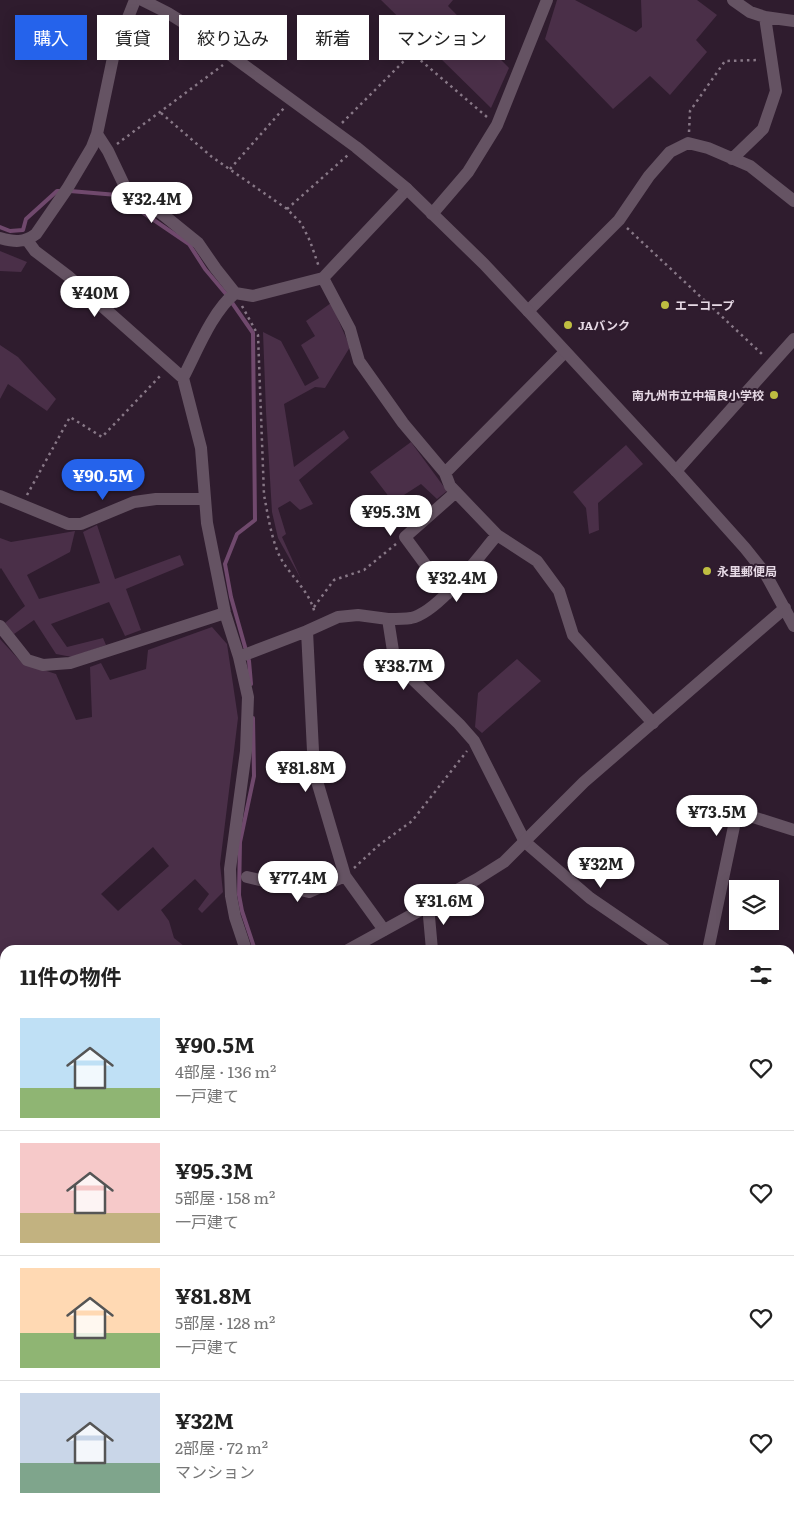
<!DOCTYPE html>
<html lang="ja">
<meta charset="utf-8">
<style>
:root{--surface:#fff;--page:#f6f6f6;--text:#222;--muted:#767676;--line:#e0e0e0;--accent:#2563eb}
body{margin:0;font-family:Literata,"Noto Sans JP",serif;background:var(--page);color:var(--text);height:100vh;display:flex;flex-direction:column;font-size:19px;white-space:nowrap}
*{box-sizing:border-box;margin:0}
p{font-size:16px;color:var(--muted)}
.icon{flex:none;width:28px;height:28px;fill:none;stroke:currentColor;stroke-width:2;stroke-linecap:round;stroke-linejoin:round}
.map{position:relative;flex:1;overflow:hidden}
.side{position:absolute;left:0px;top:945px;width:795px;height:571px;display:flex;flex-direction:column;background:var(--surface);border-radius:15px 15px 0 0;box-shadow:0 2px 12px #0003}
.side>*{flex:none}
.hud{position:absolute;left:15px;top:15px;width:500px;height:45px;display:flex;gap:10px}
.controls{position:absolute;left:729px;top:880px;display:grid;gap:10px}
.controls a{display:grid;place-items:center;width:50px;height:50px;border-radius:0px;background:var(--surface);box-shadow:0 2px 12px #0003;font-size:25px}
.price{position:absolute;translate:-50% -42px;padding:0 11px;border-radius:18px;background:#fff;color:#222;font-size:16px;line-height:32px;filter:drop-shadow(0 1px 2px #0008)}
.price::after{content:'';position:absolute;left:50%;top:30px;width:15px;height:11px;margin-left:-8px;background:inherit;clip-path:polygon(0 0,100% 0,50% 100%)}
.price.active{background:var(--accent);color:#fff}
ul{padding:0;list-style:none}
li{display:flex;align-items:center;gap:15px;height:125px;padding:0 20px}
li+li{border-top:1px solid var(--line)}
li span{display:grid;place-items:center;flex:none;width:140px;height:100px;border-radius:0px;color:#555}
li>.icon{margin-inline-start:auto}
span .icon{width:60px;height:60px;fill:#fffc;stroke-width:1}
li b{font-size:21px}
h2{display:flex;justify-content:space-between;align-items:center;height:60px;padding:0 20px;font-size:21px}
.chip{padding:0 18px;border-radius:0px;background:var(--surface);box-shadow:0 2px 12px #0003;font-size:18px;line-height:45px}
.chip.active{background:var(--accent);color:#fff}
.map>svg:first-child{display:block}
.green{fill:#4a2f48;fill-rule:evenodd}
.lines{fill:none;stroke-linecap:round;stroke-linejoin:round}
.stream{stroke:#70496d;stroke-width:4}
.path{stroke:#887887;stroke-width:2.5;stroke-dasharray:2.5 4;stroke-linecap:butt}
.minor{stroke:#655363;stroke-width:12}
.tertiary{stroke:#655363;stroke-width:12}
.poi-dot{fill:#bfbe41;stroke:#2f1c2e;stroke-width:2}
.labels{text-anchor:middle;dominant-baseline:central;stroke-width:4;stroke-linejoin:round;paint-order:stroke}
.poi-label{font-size:12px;font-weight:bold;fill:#e6d9e5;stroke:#2f1c2e;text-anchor:start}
</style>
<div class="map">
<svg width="794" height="1516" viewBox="0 0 794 1516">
<rect width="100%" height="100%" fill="#2f1c2e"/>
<!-- green -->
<path class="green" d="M 381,0 L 453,0 L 448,6 L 509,68 L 491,108 Z
M 557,0 L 575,0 L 636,32 L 642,27 L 641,0 L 697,0 L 717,15 L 696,40 L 707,52 L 670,95 L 650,76 L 613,109 L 545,39 Z
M 0,251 L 27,262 L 21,272 L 0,271 Z
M 331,303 L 350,347 L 325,388 L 315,387 L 284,404 L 294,467 L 344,430 L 349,438 L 299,480 L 313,504 L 300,510 L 290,501 L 278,508 L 286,534 L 282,537 L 301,579 L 278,538 L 272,512 L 266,412 L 263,332 L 281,341 L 305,386 L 319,378 L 301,345 L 315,336 L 306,321 Z
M 0,345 L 18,357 L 56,399 L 47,411 L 8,384 L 0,399 Z
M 411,442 L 447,491 L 437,499 L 421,484 L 393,502 L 370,472 Z
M 626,445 L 643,464 L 598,503 L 599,530 L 589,534 L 586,508 L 573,492 Z
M 97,525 L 115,579 L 180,555 L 184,565 L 126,589 L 141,630 L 125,636 L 109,602 L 51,624 L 67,647 L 103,638 L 106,645 L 72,657 L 56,654 L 34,620 L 14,634 L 5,623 L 25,606 L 1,568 L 0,569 L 0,538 L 11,542 L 75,531 L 70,552 L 27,575 L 39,599 L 100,583 L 83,532 Z
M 212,627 L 227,644 L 238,718 L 220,864 L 223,892 L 202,913 L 198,909 L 209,894 L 195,879 L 161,910 L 169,921 L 174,938 L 189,950 L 5,950 L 5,1091 L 0,1086 L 0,639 L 22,663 L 56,674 L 76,720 L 92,717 L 90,667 L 101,663 L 110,680 L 146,669 L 148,650 ZM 153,847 L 169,866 L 118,911 L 101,894 Z
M 517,659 L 541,681 L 482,733 L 475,727 L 478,693 Z"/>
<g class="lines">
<!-- stream -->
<path class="stream" d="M 70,191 L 117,195 L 189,244 L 205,269 L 226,294 L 253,333 L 255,520 L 237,534 L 225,564 L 231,597 L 249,661 L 251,684
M 0,227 L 10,231 L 23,230 L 26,219 L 57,191 L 63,191
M 253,718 L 254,776 L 240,842 L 239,895 L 242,911 L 255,950"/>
<!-- path -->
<path class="path" d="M 161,113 L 212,157 L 287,209 L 301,223 L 310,241 L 319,267
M 342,123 L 412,53 L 487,117
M 689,132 L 690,111 L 725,61 L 760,60
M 117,144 L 223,65
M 230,169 L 284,108
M 287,209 L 348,155
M 627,228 L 763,355
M 242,306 L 258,335 L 264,495 C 268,515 271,538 280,557 C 290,576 310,591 315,614
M 27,495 L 70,417 L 102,437 L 162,374
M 314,607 L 334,580 L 364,570 L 396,544
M 354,868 L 379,845 L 412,821 L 467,751
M 164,1516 L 168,1511"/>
<!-- minor -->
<path class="minor" d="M 733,0 L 750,12 L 765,17 L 794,21
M 97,134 L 108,151 L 126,189 L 161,213 L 198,243 L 216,269 L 235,293
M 732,159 L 763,129 L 776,91 L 765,17
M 432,214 L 468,172 L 497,125 L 547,0
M 0,238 C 14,242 24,243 36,234 L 67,189 L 92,147 L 97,134 L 114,53 L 135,0
M 27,240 L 35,251 L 68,276 L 183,378 L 201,448 L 207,523 L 225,613 L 239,657 L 248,697 L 246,751 L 230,869 L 231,896 L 235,917 L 246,950
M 323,278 L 350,329 L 359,361 L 403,423 L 445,473
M 528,311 L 619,220 L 649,176 L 670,152 L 688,143 L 708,148 L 750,166 L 794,201
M 565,352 L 445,473 L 450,486 L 497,535 L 537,561 L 559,591 L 573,635 L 653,723
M 183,378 C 197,351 212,312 235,293 L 253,296 L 323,278 L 407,189
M 676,471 L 794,339
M 0,496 L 68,524 L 81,524 L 134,502 L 156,499 L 205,499
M 447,594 L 405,537 L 456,492
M 388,619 C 396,619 404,619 411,618 C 439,612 478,557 497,535
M 0,626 L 27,660 L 43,665 L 70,663 L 225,613
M 307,631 L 314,771 L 345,876 L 384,930
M 239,657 L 307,631 L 338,617 L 358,615 L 388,619 L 393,651 L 400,667 L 459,724 L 474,741 L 525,842 L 590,898 L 666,950
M 247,877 L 309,892 L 345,876
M 428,905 L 432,950
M 708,950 L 737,812 L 794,830
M 790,1008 L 794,1008
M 790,1251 L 794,1250
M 790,1291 L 794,1327
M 0,1294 L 5,1296
M 283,1511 L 293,1516
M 500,1511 L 500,1516"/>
<!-- tertiary -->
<path class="tertiary" d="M 142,0 L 168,13 L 200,33 L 356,147 L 407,189 L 484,264 L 528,311 L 676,471 L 745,548 L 765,573 L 794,626
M 348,950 L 477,879 L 504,862 L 584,782 L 785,608
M 0,1501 L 5,1490
M 321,1511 L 321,1516"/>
</g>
<!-- markers -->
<g class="poi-dot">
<circle cx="665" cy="305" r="5"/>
<circle cx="568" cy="325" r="5"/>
<circle cx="774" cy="395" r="5"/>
<circle cx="707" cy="571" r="5"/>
</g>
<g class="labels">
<!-- poi labels -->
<g class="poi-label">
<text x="675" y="305">エーコープ</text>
<text x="578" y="325">JAバンク</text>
<text x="764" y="395" text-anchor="end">南九州市立中福良小学校</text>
<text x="717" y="571">永里郵便局</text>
</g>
</g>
</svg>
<div class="controls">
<a><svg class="icon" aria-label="layers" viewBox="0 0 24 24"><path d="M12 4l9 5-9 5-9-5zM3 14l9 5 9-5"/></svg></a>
</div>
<b class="price" style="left:152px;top:224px">¥32.4M</b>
<b class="price" style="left:95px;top:318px">¥40M</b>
<b class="price active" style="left:103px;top:501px">¥90.5M</b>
<b class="price" style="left:391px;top:537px">¥95.3M</b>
<b class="price" style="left:457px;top:603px">¥32.4M</b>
<b class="price" style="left:404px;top:691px">¥38.7M</b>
<b class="price" style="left:306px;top:793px">¥81.8M</b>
<b class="price" style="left:717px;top:837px">¥73.5M</b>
<b class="price" style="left:601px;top:889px">¥32M</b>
<b class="price" style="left:298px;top:903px">¥77.4M</b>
<b class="price" style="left:444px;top:926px">¥31.6M</b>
<div class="hud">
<a class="chip active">購入</a>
<a class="chip">賃貸</a>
<a class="chip">絞り込み</a>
<a class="chip">新着</a>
<a class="chip">マンション</a>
</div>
<section class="side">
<h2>11件の物件<svg class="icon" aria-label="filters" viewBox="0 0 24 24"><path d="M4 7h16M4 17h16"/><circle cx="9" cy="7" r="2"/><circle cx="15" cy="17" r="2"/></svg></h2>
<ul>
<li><span style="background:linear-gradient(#bfe0f5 70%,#8fb573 0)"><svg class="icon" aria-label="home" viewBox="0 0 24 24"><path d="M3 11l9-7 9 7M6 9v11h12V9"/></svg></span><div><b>¥90.5M</b><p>4部屋 · 136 m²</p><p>一戸建て</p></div><svg class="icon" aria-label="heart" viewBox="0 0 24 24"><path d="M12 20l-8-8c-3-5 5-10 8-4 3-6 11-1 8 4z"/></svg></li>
<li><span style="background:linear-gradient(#f6c9c9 70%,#c2b280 0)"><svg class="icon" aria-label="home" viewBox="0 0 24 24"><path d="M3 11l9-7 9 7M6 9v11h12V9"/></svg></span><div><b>¥95.3M</b><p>5部屋 · 158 m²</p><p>一戸建て</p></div><svg class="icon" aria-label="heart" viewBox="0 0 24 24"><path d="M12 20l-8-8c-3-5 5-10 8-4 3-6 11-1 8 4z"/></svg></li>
<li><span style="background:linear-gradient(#ffd9b3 65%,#8fb573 0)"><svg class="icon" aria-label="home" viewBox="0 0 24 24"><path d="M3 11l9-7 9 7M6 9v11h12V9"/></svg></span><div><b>¥81.8M</b><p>5部屋 · 128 m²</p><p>一戸建て</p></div><svg class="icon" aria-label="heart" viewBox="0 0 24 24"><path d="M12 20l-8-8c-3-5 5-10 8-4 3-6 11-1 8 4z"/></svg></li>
<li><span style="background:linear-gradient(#c9d6e8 70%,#7fa58c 0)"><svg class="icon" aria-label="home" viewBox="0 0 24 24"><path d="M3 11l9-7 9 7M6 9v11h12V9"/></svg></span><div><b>¥32M</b><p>2部屋 · 72 m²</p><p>マンション</p></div><svg class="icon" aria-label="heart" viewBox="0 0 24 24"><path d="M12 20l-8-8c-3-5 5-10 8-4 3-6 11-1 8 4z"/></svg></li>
</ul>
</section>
</div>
